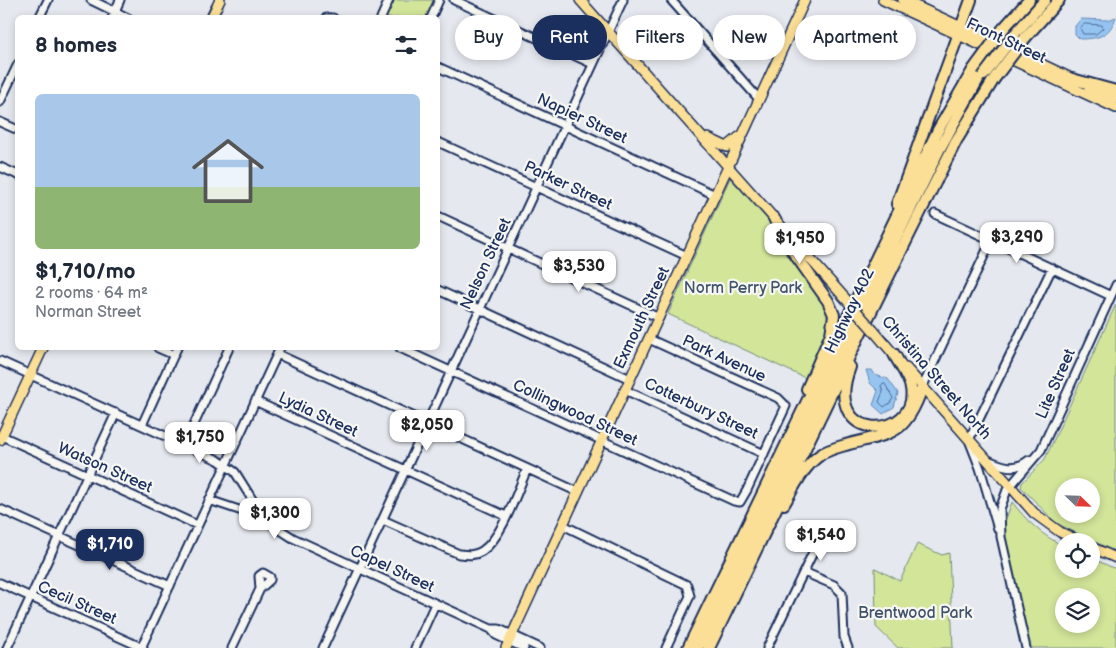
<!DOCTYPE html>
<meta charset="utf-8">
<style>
:root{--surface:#fff;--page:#f2f2f3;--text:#1f2937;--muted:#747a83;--accent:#1b2f5e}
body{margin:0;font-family:"Balsamiq Sans",sans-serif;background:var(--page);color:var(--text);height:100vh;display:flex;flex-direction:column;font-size:19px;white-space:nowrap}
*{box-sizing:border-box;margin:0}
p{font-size:16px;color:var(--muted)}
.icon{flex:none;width:28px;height:28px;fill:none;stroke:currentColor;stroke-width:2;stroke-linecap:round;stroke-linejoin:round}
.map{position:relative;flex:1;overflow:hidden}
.side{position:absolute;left:15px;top:15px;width:425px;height:335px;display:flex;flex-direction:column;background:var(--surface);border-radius:8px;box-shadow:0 2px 8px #0003}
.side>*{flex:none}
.top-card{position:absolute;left:455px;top:15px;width:475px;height:45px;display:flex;gap:10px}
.needle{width:32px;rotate:113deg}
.buttons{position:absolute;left:1055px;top:478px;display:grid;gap:10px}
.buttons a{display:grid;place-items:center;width:45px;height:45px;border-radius:50%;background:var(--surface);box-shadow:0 2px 8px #0003;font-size:25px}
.price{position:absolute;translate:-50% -42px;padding:0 11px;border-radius:10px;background:#fff;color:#222;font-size:16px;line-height:32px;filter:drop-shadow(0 1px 2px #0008)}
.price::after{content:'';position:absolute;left:50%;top:30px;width:15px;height:11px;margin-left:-8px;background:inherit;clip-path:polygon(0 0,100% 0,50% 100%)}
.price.on{background:var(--accent);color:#fff}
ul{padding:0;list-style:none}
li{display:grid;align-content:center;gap:10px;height:265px;padding:0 20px}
li span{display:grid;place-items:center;height:155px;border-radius:8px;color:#555}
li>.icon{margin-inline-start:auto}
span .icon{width:90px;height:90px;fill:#fffc;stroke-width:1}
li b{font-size:21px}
h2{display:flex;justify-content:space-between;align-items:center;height:60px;padding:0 20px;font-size:21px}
.tag{padding:0 18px;border-radius:22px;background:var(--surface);box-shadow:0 2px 8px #0003;font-size:18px;line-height:45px}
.tag.on{background:var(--accent);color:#fff}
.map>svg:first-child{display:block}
.green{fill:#d2e599;stroke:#768a7c;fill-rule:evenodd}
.water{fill:#96c4f0;stroke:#6588b6}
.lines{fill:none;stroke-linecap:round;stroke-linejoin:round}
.shore{stroke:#4c6b98;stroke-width:1}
.minor-casing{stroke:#1b2f5e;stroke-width:11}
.major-casing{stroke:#1b2f5e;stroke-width:12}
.highway-casing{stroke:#1b2f5e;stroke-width:14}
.minor{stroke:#f6f6f2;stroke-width:7}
.major{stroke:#fbdf96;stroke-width:9}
.highway{stroke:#fbdf96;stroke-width:10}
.major-bridge-casing{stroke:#1b2f5e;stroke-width:12;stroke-linecap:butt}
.highway-bridge-casing{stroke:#1b2f5e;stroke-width:14;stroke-linecap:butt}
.major-bridge{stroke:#fbdf96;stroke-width:9}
.highway-bridge{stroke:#fbdf96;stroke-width:10}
.labels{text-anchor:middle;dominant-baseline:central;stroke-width:4.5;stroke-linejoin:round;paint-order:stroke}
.street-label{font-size:16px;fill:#1b2f5e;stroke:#f6f6f2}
.park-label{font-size:16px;fill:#40536a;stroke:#f6f6f2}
</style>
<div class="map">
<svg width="1116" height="648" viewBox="0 0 1116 648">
<rect width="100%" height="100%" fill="#e5e9ef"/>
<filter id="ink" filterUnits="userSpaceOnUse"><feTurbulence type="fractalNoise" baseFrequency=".02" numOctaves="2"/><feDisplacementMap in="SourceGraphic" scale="10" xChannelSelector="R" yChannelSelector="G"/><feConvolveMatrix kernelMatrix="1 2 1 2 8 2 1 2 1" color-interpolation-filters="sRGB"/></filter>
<g filter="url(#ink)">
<!-- green -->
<path class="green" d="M 391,0 L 434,0 L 426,17 L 383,18 Z
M 730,178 L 766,218 L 819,293 L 829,313 L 828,331 L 805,378 L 668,314 Z
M 1116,304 L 1116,552 L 1056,523 L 1021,487 L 1022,483 L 1045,459 ZM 1064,486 L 1091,486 L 1091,514 L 1064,514 Z
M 1012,502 C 1027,521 1042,536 1064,546 L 1064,569 L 1091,569 L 1091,558 L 1116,569 L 1116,648 L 1028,648 L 1002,530 ZM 1064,596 L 1091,596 L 1091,624 L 1064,624 Z
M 917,544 L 942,555 L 949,553 L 953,648 L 898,648 L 876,627 L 875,568 L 900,581 Z"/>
<!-- water -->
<path class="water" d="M 1116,17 C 1110,36 1098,39 1080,39 L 1075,34 L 1075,26 L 1081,19 L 1108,20 Z
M 866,370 L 872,370 L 875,375 L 888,379 L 898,393 L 894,407 L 883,414 L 873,405 L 878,391 L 870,383 Z"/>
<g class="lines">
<!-- shore -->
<path class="shore" d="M 1085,24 L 1102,25 L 1103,28 L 1096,34 L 1083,34 L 1080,28 Z
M 885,384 L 893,398 L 890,403 L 884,407 L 879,402 L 883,392 L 881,386 Z"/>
<!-- minor casing -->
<g class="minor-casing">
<path id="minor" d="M 91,0 L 128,18
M 454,0 L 593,64
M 671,0 L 758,98
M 39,18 L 48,0
M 112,18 L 120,0
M 326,18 L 333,18
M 381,18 L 389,0
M 431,18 L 439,0
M 438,67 L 715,195
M 0,102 L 18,64
M 0,122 L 18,130
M 438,142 L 687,256
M 0,167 L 18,175
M 935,214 L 1111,296
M 438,216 L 659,318
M 438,290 L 630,379
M 158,348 L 174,355
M 400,348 L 734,501 L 740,502 L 747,490 L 786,406 L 778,398 L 649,339
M 277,354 L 578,492
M 0,361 L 218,460 L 235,472 L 265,520 L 293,538 L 478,623 L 491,629 L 499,629 L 540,648
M 922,388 L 992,239
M 625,390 L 764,454
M 255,401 L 506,516
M 142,425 L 177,348
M 2,436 L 197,525
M 185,444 L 229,348
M 988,460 C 1004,467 1015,471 1029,460
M 209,500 L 242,511
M 0,509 L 170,586
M 383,520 L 459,554 C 467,555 474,556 482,551 C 502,538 517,492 527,469
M 563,525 L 687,585 L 690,596 L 666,648
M 998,529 L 980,468 L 969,440 L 1052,268
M 804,572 L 834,585 L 842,593 L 844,637 L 848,648
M 0,583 L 143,648
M 491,629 L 496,635 L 524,648
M 7,648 L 116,413
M 141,648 L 280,348
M 232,648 L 260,589 L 259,576 L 263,573 L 270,577 L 270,580 L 260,589
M 323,648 L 623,0
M 415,648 L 435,604
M 767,648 L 817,544
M 1026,648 L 1001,537 L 1000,509 L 1007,490 L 1041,450 L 1116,285"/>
</g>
<!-- major casing -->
<g class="major-casing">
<path id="major" d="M 580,0 L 844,297
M 883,0 L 1116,108
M 903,0 L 998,44
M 211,18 L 220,0
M 1010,49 L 1077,81
M 1089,87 L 1116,99
M 708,138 L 727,147 L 739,137
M 873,330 L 897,358
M 906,368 L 1034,513 L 1060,532 L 1079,541
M 0,440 L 43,348
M 1091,547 L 1116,558
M 506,648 L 805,0"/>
</g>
<!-- highway casing -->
<g class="highway-casing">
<path id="highway" d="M 1003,29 L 1029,0
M 1015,34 L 1045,0
M 1025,38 L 1059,0
M 1072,79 L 1116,91
M 897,204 L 971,0
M 774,218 L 782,236 L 828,301 L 834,315 L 831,334 L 807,389
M 850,367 C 820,446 920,440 911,388 C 909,377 899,364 894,354
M 784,504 C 794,487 803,467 820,455 C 829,449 839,447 849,444 C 893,433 906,434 922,388
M 688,648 L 938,130 L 973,70
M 698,648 L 939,150 L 981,74
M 709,648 L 862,330 L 932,189 L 956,141 L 994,79"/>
</g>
<!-- minor -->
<use href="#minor" class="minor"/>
<!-- major -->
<use href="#major" class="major"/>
<!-- highway -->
<use href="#highway" class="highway"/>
<!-- major-bridge casing -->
<g class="major-bridge-casing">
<path id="major-bridge" d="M 844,297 L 873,330"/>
</g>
<!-- highway-bridge casing -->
<g class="highway-bridge-casing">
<path id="highway-bridge" d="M 973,70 L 1003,29
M 984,75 L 1015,34
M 994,79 L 1025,38"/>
</g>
<!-- major-bridge -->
<use href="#major-bridge" class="major-bridge"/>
<!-- highway-bridge -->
<use href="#highway-bridge" class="highway-bridge"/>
</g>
</g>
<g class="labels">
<!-- street labels -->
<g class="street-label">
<text transform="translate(1006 41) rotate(25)">Front Street</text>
<text transform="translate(582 119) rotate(25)">Napier Street</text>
<text transform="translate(568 186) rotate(25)">Parker Street</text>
<text transform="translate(486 264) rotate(-65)">Nelson Street</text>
<text transform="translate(850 311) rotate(-64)">Highway 402</text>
<text transform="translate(642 318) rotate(-65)">Exmouth Street</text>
<text transform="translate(724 359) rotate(25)">Park Avenue</text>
<text transform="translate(936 378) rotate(49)">Christina Street North</text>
<text transform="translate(1056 384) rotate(-66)">Lite Street</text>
<text transform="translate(701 409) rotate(25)">Cotterbury Street</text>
<text transform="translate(575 413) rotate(25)">Collingwood Street</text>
<text transform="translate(318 415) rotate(25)">Lydia Street</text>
<text transform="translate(105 468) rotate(24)">Watson Street</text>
<text transform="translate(392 569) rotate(25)">Capel Street</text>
<text transform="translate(77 603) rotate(24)">Cecil Street</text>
</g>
<!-- park labels -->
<g class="park-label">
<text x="743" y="288">Norm Perry Park</text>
<text x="915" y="613">Brentwood Park</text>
</g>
</g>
</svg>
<div class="buttons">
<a><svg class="needle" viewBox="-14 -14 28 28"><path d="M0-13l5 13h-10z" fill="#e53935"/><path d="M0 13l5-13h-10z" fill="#747a83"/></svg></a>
<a><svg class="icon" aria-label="locate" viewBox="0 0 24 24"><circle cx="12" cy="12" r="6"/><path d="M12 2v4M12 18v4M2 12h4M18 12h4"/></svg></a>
<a><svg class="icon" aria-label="layers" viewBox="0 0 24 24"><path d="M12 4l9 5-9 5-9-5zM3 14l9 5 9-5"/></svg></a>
</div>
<b class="price" style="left:1017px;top:264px">$3,290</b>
<b class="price" style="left:800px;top:265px">$1,950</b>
<b class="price" style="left:579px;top:293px">$3,530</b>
<b class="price" style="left:427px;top:452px">$2,050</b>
<b class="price" style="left:200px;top:464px">$1,750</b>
<b class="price" style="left:275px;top:540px">$1,300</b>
<b class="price" style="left:821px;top:562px">$1,540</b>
<b class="price on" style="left:110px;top:571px">$1,710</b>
<div class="top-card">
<a class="tag">Buy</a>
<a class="tag on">Rent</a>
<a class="tag">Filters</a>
<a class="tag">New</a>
<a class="tag">Apartment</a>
</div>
<section class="side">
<h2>8 homes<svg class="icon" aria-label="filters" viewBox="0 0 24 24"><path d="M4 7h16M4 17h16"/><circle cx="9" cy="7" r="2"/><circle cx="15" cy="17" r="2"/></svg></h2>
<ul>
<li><span style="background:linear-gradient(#a9c7e8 60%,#8fb573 0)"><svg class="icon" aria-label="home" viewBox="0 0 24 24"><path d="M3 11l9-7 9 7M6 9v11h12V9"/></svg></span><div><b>$1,710/mo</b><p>2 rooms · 64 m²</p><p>Norman Street</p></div></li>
</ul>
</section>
</div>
